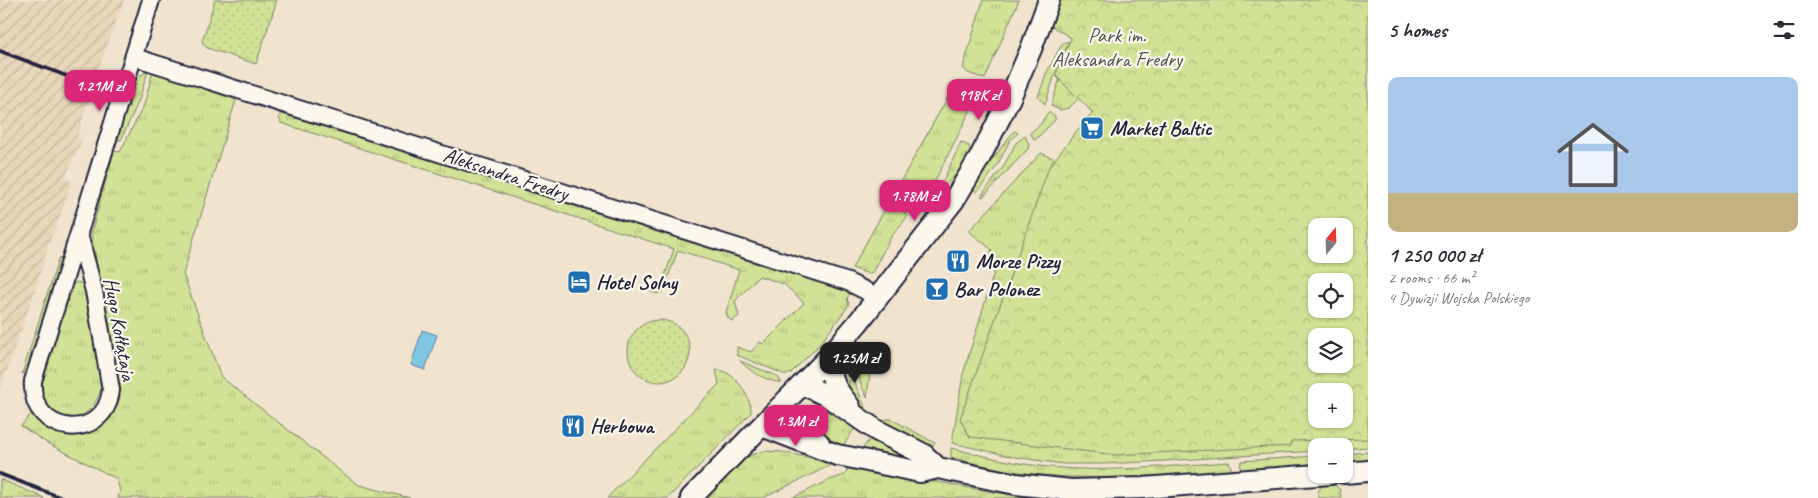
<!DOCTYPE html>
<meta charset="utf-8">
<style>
:root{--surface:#fff;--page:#f7f7f7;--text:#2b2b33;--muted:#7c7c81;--accent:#db2777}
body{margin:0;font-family:Caveat,sans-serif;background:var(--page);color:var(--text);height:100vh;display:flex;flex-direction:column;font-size:19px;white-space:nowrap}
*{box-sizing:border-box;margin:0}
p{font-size:16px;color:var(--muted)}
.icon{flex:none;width:28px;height:28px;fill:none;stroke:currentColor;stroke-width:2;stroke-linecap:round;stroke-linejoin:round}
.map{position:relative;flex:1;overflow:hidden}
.side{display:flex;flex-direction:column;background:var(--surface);width:450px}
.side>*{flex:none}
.needle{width:32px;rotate:19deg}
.controls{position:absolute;left:1308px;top:218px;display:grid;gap:10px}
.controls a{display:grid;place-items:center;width:45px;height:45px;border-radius:10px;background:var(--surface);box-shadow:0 1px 4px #0004;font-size:25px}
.price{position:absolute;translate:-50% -42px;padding:0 11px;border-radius:10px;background:var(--accent);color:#fff;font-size:16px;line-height:32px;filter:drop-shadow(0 1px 2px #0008)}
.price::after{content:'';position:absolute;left:50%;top:30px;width:15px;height:11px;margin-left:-8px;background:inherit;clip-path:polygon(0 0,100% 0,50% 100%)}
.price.selected{background:#222;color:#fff}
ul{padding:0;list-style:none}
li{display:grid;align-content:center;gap:10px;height:265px;padding:0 20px}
li span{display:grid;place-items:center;height:155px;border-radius:10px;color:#555}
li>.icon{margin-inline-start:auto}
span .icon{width:90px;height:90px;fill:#fffc;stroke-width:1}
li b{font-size:21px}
h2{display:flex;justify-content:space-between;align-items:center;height:60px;padding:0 20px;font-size:21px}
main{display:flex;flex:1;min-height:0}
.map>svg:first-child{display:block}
.industrial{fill:url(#industrial-furrows)}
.grass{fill:url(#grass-tufts);stroke:#7a8268}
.forest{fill:url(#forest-crowns);stroke:#7a8268;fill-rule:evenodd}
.garden{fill:url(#garden-dots);stroke:#7a8268}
.water{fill:#80c5e1;stroke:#5a849f}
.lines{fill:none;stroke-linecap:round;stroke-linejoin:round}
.minor-casing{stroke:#22223b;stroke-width:20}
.tertiary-casing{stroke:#22223b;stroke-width:24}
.minor{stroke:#fbf7ec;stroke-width:16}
.tertiary{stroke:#fbf7ec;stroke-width:20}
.rail{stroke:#22223b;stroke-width:4}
.labels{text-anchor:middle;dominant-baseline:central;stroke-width:4.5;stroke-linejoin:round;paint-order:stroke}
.park-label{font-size:21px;fill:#4e5252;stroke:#fbf7ec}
.poi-label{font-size:21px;font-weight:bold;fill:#22223b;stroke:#fbf7ec;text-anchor:start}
.street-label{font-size:21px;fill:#22223b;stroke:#fbf7ec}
</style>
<main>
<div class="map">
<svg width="1368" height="498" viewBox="0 0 1368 498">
<defs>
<pattern id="industrial-furrows" width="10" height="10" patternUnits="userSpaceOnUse" patternTransform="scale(1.25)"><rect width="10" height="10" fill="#e8d6ba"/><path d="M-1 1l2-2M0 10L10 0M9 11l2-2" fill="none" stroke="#c7b7a1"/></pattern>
<pattern id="grass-tufts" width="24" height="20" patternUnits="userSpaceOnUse" patternTransform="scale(1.25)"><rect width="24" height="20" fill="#d1e195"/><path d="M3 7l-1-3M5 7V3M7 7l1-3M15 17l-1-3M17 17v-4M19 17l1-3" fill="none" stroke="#b3c181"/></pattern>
<pattern id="forest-crowns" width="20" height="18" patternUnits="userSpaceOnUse" patternTransform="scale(1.25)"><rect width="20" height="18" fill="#d1e195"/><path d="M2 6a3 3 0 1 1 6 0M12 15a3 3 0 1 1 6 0" fill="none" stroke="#b3c181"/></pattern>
<pattern id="garden-dots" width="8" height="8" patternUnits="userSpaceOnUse" patternTransform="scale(1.25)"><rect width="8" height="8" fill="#d1e195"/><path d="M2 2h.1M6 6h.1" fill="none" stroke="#b3c181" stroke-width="1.8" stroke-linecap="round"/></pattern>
</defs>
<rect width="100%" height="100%" fill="#f0e4cf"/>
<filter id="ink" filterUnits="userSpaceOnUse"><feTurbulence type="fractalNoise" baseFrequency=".02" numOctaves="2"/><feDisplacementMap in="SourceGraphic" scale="10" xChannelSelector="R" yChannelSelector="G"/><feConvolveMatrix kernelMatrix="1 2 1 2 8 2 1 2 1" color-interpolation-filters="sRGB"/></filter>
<g filter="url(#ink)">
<!-- industrial -->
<path class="industrial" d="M 0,0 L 124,0 L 98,70 L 77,138 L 82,140 L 65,178 L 72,181 L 55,231 L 53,231 L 34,294 L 0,389 Z"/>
<!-- grass -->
<path class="grass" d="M 983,0 L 1019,0 L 985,79 L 968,73 L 963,68 Z
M 1065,42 L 1069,42 L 1055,75 L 1045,104 L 1038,97 L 1046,74 L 1062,44 Z
M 148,71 L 139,100 L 121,140 L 117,140 L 136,78 Z
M 153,71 L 236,100 L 183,274 L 221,377 L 344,474 L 359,485 L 410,498 L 118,498 L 120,492 L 117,479 L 47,443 L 21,426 L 32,413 C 43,427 62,439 80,433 C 86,432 92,426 97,423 C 103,419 111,415 114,408 C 118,399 118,390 118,381 L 91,233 L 114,151 L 120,152 L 144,105 Z
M 1060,78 L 1098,79 L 1069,108 L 1060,110 L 1051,106 Z
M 971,86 L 979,93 L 934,183 L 917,204 L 912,201 L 903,212 L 908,216 L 891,237 L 872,273 L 869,274 L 852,268 L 949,95 Z
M 281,112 L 847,290 L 851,293 L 847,298 L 849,305 L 820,344 L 791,373 L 786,375 L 737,355 L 737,347 L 751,352 L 760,342 L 763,344 L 804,303 L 784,284 L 759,276 L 735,301 L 739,316 L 732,321 L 728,318 L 726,312 L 739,270 L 678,250 L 663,291 C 658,295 653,294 648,289 L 661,287 L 674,249 L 281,123 L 279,117 Z
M 1048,112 L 1055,116 L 1055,120 L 1035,140 L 1030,133 L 1040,125 Z
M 1014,131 L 1018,133 L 1010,140 L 997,166 L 977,192 L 973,189 L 984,170 Z
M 1025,136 L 1029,144 L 1028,149 L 983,197 L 981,196 L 1002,169 L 1016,143 Z
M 961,142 L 969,146 C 977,159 947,182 938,192 Z
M 1041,153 L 1055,159 L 1049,167 L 1316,419 L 1344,419 L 1368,436 L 1368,447 L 1344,449 L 1344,446 L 1316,446 L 1316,451 L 1163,461 L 1103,464 L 1063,464 L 1014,457 L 952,443 L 963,374 L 996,266 L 985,258 L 992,250 L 969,231 Z
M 59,257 L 61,263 L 28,371 L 22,374 Z
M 77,282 L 83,284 L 87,292 L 102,380 C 97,436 32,427 42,375 L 68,290 L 72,285 Z
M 857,340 L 863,345 C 859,352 854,359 853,368 C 851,384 868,405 865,414 C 847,394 839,362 857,340 Z
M 867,350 L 872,356 L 867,397 C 857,379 856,368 867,350 Z
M 740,361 L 777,376 L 782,383 C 765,380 752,373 740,361 Z
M 716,370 C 733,369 752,397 751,413 L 668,498 L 607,498 L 719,384 Z
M 813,406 L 820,408 L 856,427 L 841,448 C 827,442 805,428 808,410 Z
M 887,419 L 891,419 L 935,443 L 930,450 L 880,424 Z
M 872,436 L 922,462 L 860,452 Z
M 951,448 C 983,456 1016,464 1049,467 C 1108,473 1170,466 1229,462 L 1232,471 C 1179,474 1125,479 1072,477 C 1031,476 990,468 951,457 Z
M 763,451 L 782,452 L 833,462 L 829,466 L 763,498 L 703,498 C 721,479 737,458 763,451 Z
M 1368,452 L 1368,461 L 1344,463 L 1344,454 Z
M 1316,456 L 1316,465 L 1240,471 L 1241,461 Z
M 849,466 L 987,491 L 1032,498 L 792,498 L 832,479 L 845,475 Z
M 0,479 L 44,498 L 0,498 Z
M 1335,485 L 1340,490 L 1341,498 L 1318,498 L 1318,491 L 1322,486 Z"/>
<!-- forest -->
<path class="forest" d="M 1059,0 L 1368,0 L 1368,439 L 1291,441 L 1291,446 L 1115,455 L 970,437 L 960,419 L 1049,167 L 1079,128 L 1093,113 L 1055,75 L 1071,38 L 1050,25 ZM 1316,226 L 1344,226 L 1344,254 L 1316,254 ZM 1316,281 L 1344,281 L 1344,309 L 1316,309 ZM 1316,336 L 1344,336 L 1344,364 L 1316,364 ZM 1316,391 L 1344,391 L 1344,419 L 1316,419 Z"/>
<!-- garden -->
<path class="garden" d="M 215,0 L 277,0 L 256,64 L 207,48 L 202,42 Z
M628 351a31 31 0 1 1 62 0a31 31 0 1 1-62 0Z"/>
<!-- water -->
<path class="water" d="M 422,330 L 437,335 L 425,370 L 411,365 Z"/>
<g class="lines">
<!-- minor casing -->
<g class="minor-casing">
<path id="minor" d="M 134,57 L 848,282 L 866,291 L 875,299
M 79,234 L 94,291 L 111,390 C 105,444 29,436 33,381 L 151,0"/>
</g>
<!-- tertiary casing -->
<g class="tertiary-casing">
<path id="tertiary" d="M 826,360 L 836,388 L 850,407
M 803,384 L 827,396 L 876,430 L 923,454 L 938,468
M 779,408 L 819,443
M 762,426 L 837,455 L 848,457 L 920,472 L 938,468 L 1016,484 L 1071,490 L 1143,488 L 1330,474
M 1344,473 L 1368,471
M 691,498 L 826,360 L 857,324 L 954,200 L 979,159 L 1010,98 L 1031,49 L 1049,0"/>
</g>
<!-- minor -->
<use href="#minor" class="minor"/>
<!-- tertiary -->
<use href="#tertiary" class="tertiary"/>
<!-- rail -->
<path class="rail" d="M 0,51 L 72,78
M 0,474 L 62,498"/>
</g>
</g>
<!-- icons -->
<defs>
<g id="supermarket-square" transform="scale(1.25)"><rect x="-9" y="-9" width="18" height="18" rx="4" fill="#1f6fb2" stroke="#fbf7ec"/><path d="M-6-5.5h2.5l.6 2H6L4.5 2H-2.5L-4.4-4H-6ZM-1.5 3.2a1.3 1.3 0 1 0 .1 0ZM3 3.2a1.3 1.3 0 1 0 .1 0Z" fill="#fff"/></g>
<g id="restaurant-square" transform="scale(1.25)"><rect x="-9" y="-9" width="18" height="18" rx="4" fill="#1f6fb2" stroke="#fbf7ec"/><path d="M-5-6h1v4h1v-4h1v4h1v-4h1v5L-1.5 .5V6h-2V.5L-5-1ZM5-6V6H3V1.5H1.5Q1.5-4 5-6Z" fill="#fff"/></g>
<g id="hotel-square" transform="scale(1.25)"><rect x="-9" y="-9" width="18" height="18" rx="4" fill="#1f6fb2" stroke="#fbf7ec"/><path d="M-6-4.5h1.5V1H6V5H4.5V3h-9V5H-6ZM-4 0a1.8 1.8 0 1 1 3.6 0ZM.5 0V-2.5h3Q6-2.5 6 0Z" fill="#fff"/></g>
<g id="bar-square" transform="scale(1.25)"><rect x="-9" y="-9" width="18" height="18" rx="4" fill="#1f6fb2" stroke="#fbf7ec"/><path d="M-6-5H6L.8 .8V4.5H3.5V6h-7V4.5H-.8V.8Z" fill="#fff"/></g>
</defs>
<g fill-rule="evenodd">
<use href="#supermarket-square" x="1092" y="128"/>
<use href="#restaurant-square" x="958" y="261"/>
<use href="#hotel-square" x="579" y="282"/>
<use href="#bar-square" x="937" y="289"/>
<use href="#restaurant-square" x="573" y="426"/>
</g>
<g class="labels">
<!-- park labels -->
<g class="park-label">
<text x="1117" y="35">Park im.<tspan x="1117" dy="24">Aleksandra Fredry</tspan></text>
</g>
<!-- poi labels -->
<g class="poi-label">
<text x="1110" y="128">Market Baltic</text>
<text x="976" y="261">Morze Pizzy</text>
<text x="596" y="282">Hotel Solny</text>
<text x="954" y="289">Bar Polonez</text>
<text x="590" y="426">Herbowa</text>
</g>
<!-- street labels -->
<g class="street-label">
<text transform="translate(506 174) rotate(18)">Aleksandra Fredry</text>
<text transform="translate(120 329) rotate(80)">Hugo Kołłątaja</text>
</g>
</g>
</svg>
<div class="controls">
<a><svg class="needle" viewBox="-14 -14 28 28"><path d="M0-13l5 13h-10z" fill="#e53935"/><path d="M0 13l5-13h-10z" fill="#7c7c81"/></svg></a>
<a><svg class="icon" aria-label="locate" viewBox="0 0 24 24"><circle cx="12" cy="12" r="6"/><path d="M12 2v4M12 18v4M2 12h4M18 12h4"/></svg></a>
<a><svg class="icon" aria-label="layers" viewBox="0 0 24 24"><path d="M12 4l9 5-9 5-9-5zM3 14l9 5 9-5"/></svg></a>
<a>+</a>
<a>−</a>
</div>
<b class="price" style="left:100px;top:112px">1.21M zł</b>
<b class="price" style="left:979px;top:121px">918K zł</b>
<b class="price" style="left:915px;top:222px">1.78M zł</b>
<b class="price selected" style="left:855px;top:384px">1.25M zł</b>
<b class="price" style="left:796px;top:447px">1.3M zł</b>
</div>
<section class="side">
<h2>5 homes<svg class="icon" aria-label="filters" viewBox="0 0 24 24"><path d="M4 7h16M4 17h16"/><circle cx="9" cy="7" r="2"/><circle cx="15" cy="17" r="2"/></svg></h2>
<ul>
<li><span style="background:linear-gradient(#a9c7e8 75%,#c2b280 0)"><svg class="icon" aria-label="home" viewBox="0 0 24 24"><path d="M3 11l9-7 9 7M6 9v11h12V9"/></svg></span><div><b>1 250 000 zł</b><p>2 rooms · 66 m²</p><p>4 Dywizji Wojska Polskiego</p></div></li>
</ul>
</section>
</main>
